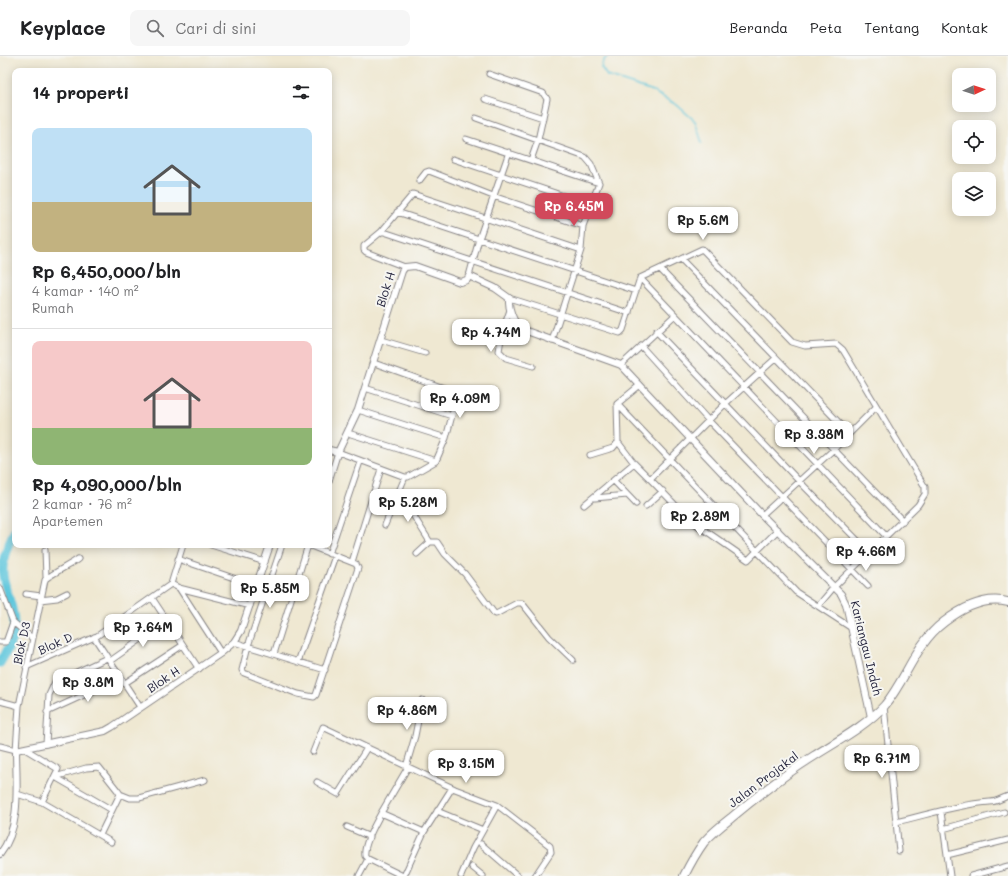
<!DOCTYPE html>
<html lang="id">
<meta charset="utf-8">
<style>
:root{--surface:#fff;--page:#f6f6f6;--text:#202124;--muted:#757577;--line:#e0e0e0;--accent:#d1495b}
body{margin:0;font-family:Mali,sans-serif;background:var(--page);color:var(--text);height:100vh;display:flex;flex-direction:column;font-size:15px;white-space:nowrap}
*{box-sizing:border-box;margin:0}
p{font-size:13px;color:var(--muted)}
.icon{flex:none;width:22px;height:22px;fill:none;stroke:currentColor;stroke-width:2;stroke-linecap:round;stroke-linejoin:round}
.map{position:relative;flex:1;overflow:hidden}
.details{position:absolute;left:12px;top:12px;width:320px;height:480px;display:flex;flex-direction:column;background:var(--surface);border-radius:8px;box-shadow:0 2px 10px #0003}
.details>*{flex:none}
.needle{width:26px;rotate:86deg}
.tools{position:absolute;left:952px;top:12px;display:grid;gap:8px}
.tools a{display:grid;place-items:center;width:44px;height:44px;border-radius:8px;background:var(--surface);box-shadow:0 2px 10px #0003;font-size:20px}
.price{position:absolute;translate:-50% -34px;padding:0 9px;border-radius:8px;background:#fff;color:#222;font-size:13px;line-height:26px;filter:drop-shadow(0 1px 2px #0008)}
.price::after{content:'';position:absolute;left:50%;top:24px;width:12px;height:9px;margin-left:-6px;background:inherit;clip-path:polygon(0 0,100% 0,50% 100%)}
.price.active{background:var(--accent);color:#fff}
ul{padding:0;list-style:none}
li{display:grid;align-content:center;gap:8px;height:212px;padding:0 20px}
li+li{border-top:1px solid var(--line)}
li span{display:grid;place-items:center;height:124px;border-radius:8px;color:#555}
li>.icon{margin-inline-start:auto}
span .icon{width:72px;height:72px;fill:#fffc;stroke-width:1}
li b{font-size:17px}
h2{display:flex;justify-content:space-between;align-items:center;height:48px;padding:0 20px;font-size:17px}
header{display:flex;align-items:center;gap:24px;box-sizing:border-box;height:56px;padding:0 20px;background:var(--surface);border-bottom:1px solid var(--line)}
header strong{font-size:19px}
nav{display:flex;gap:22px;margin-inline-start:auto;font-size:14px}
.search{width:280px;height:36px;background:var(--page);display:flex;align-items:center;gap:10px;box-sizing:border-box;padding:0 14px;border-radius:8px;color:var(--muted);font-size:15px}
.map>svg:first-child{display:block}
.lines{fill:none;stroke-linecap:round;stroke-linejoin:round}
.stream{stroke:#60c7dd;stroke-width:1.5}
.river{stroke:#60c7dd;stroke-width:9}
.minor-casing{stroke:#888586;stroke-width:7}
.tertiary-casing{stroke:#888586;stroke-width:8}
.primary-casing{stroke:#888586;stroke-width:10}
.minor{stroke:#fff;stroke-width:5}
.tertiary{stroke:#fff;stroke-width:6}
.primary{stroke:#fff;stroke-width:8}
.labels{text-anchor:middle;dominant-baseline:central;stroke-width:4;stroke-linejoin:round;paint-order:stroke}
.street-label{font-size:12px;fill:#22223b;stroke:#f6f6f2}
</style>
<header>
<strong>Keyplace</strong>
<div class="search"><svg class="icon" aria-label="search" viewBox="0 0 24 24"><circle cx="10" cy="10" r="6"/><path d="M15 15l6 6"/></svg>Cari di sini</div>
<nav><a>Beranda</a><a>Peta</a><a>Tentang</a><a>Kontak</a></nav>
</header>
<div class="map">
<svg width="1008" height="820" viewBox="0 0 1008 820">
<rect width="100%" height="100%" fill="#f6f6f2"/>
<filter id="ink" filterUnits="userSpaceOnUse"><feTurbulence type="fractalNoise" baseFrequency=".025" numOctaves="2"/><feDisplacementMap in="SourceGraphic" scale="8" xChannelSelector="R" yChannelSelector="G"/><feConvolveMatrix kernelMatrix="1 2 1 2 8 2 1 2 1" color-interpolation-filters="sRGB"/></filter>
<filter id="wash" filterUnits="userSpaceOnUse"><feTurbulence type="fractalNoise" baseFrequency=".012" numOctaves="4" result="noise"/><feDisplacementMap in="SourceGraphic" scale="16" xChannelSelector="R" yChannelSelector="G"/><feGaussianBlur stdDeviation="0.9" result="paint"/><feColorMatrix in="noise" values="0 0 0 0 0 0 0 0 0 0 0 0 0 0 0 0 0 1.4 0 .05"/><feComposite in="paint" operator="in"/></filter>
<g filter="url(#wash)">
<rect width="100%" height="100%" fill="#efe8d2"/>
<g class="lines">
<!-- stream -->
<path class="stream" d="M 608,0 L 603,5 L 601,11 L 607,20 L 650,34 L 677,49 L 695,65 L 702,87"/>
<!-- river -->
<path class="river" d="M 0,607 C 15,584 18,568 9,542 C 7,534 4,527 3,518 C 2,502 8,488 15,474"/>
</g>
</g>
<g filter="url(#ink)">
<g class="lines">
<!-- minor casing -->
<g class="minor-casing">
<path id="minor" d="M 489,18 L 543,37 L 547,43 L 538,84 L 531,104
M 485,43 L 543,62
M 476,62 L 585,101 L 591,108 L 599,127 L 583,170 L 581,194 L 552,285
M 466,83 L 599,127
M 453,103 L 591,149
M 419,125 L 426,116 L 429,115 L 493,140 L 583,170
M 397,156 L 636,235
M 381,176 L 413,138 L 581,194
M 681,203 L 849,377
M 405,211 L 366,196 L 364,194 L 364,190 L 381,176 L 384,176 L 629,257
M 660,213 L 903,465
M 469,220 L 479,183 L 509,96
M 640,222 L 886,480
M 509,242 L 620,277 L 623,274 L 640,222 L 702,193 L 792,286 L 805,290 L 836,288 L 843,294 L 925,431 L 925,438 L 918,449 L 834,531 L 818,550
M 510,254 L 502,277 L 499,295 L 506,302 L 533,310
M 656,275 L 799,425 L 870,497
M 381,284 L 425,297
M 641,290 L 709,365 L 868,530
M 621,309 L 674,260
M 640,329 L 617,348 L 796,536 L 853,573
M 365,332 L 452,360
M 617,348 L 618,386 L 634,407 L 650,423 L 725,348 L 776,302
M 358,354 L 446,382
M 348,377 L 436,405
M 590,399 L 613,392 L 618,386
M 650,423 L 690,464 L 748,504 L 778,474
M 329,425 L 338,396 L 405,421 L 408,421 L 436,405 L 446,382 L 458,337 L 374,307
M 614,425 L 636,448
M 398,435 L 430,486 L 417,498
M 595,442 L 627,439
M 584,449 L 634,407
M 646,450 L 663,435
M 762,459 L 833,394 L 876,351
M 385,469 L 405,421
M 430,486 L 437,486 L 445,498 L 465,518 L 494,557 L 496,558 L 517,547 L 522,547 L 549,581 L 573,604
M 211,489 L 265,506
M 282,489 L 248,590 L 242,614 L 244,617 L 298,638 L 314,641 L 316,639 L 358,512 L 356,508 L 308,489
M 45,494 L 46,521
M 329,498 L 360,406
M 178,503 L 257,530
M 352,506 L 381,413
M 171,528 L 179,532 L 250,550
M 171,528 L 183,489
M 0,532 L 13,566 L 32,582
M 179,532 L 221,597
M 26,538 L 41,540
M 152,542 L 199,613
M 40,544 L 57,542 L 67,537
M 94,581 L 140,651
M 0,586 L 6,586 L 13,566
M 234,586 L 325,614
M 274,598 L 308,489
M 110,605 L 167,565
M 298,606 L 335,500
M 26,611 L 97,580 L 171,528
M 125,627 L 183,589
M 0,645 L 19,650
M 884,650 L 899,795
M 47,656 L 121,622
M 46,688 L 49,639 L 55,626 L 107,602
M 0,690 L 16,694 L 19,650 L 45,524 C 47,520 72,508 78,503
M 25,693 L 58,713 L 42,746
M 313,696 L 323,671 L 455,733 L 497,749 L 550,790 L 551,796 L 535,820
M 406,711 L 415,680 L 422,644
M 55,721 L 86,712 L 99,711 L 118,735 L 120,738 L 100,779
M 55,721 L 112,754
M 317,726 L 338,738 L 367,692
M 17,738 L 42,746 L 111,786
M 120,738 L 130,742 L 139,742 L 205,724
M 437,755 L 483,774
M 941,756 L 950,820
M 381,757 L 408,711
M 896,766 C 927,759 959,748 990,746 C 996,746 1002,742 1008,740
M 347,771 L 370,781
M 943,773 L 1004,756
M 481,788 L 518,820
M 947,799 L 1008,784
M 472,811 L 483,820
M 359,820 L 368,803
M 403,820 L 368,803 L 365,800 C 363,788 376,767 381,757 L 424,776
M 404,820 L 424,776 L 452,732
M 461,820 L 473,792 L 497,749
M 971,820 L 1008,810"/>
</g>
<!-- tertiary casing -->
<g class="tertiary-casing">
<path id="tertiary" d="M 329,394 L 338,396 L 358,354 L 402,215 L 405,211 L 415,210 L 460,226 L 467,224 L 469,220 L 495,232 L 509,242 C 508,252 513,266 521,273 L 621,309 L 762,459 L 841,538 L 846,548 L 871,661
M 0,798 C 22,770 16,727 16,694 L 105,675 L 112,671 L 221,597 L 234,586 L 241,575 L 270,489"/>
</g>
<!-- primary casing -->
<g class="primary-casing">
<path id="primary" d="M 684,820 C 690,808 696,797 704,786 C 712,777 722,769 731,762 C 757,740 785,718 814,700 C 836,686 867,669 885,649 C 907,622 915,588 944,566 C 962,552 985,540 1008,546"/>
</g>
<!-- minor -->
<use href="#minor" class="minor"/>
<!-- tertiary -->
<use href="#tertiary" class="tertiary"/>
<!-- primary -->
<use href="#primary" class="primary"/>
</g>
</g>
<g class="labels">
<!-- street labels -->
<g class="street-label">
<text transform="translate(385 233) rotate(-72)">Blok H</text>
<text transform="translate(21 587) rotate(-78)">Blok D3</text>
<text transform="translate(55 587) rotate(-24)">Blok D</text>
<text transform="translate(867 592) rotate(76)">Kariangau Indah</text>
<text transform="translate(163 623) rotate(-34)">Blok H</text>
<text transform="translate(763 723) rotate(-37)">Jalan Projakal</text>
</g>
</g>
</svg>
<div class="tools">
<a><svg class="needle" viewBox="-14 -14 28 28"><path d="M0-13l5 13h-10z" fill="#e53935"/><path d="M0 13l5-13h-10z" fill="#757577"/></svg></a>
<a><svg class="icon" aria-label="locate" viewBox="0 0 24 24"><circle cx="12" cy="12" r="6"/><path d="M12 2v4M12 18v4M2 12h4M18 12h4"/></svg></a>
<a><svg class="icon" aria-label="layers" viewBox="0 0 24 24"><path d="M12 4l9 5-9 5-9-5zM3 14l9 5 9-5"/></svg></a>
</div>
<b class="price active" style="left:574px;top:171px">Rp 6.45M</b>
<b class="price" style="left:703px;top:185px">Rp 5.6M</b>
<b class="price" style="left:491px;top:297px">Rp 4.74M</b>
<b class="price" style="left:460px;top:363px">Rp 4.09M</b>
<b class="price" style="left:814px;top:399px">Rp 3.38M</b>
<b class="price" style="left:408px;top:467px">Rp 5.28M</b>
<b class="price" style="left:700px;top:481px">Rp 2.89M</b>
<b class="price" style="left:866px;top:516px">Rp 4.66M</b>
<b class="price" style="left:270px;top:553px">Rp 5.85M</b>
<b class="price" style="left:143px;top:592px">Rp 7.64M</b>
<b class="price" style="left:88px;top:647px">Rp 3.8M</b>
<b class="price" style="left:407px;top:675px">Rp 4.86M</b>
<b class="price" style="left:882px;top:723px">Rp 6.71M</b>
<b class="price" style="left:466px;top:728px">Rp 3.15M</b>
<section class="details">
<h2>14 properti<svg class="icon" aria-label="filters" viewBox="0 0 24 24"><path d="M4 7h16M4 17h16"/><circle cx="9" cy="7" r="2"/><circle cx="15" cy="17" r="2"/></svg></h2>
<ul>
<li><span style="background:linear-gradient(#bfe0f5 60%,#c2b280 0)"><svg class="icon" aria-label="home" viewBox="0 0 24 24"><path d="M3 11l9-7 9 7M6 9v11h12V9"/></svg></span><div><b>Rp 6,450,000/bln</b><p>4 kamar · 140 m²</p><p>Rumah</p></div></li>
<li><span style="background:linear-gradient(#f6c9c9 70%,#8fb573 0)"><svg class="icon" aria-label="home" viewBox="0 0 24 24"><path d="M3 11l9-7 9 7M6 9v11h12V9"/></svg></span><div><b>Rp 4,090,000/bln</b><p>2 kamar · 76 m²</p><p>Apartemen</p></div></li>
</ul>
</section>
</div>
